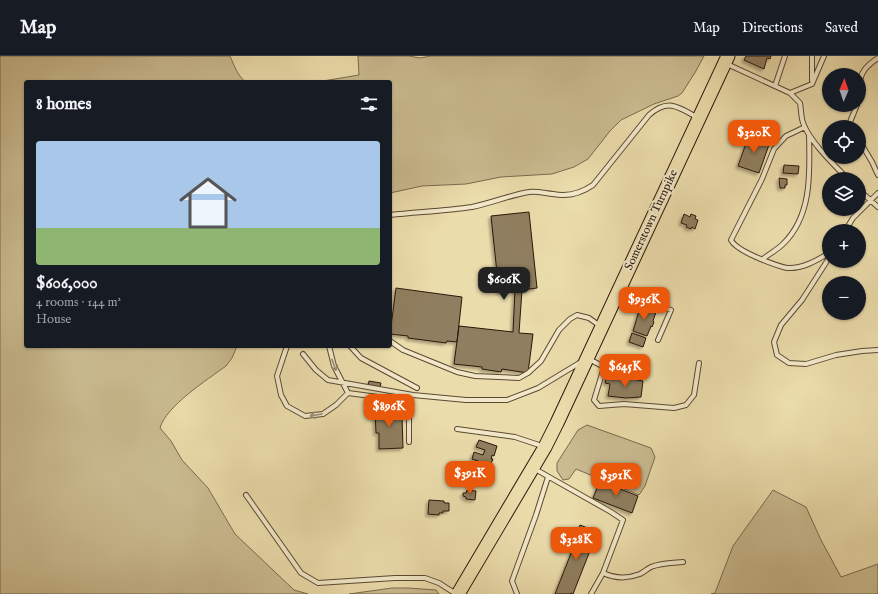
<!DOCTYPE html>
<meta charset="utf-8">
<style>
:root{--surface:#171b24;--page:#242831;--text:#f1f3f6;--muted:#9ea1a6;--line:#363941;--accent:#ea580c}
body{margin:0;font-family:"IM FELL English",serif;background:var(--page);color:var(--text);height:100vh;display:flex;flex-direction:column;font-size:15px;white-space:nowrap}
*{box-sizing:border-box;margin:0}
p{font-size:13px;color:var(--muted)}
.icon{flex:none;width:22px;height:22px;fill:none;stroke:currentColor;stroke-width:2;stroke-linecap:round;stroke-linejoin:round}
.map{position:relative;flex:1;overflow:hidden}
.panel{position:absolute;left:24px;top:24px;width:368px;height:268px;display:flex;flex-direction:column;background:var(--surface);border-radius:4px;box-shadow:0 1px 3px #0004}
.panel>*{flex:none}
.needle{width:26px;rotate:2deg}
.fabs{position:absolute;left:822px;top:12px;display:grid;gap:8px}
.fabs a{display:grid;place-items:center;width:44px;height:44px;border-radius:50%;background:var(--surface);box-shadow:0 1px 3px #0004;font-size:20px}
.price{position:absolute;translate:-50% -34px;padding:0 9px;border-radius:8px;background:var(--accent);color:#fff;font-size:13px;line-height:26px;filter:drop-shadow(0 1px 2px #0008)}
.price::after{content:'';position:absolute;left:50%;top:24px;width:12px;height:9px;margin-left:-6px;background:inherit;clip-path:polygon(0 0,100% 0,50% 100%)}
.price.active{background:#222;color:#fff}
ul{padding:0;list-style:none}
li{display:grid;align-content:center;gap:8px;height:212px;padding:0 12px}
li span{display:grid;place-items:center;height:124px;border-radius:4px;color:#555}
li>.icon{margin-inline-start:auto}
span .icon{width:72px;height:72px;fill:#fffc;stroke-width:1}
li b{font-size:17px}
h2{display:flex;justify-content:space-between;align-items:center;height:48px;padding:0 12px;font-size:17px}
header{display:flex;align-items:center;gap:24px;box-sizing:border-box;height:56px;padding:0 20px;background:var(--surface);border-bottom:1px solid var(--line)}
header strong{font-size:19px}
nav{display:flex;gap:22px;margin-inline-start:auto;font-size:14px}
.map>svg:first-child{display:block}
.green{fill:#cabb90;stroke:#7a6a4e}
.building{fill:#8f7e5f;stroke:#2b180c;filter:url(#shadow)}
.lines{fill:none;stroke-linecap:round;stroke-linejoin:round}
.lane-casing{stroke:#5b4934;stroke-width:6}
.primary-casing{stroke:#2b180c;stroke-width:15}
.lane{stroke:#f2e8c8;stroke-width:4}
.primary{stroke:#ebdcab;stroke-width:13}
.oneway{stroke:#988a73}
.labels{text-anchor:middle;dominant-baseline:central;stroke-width:4;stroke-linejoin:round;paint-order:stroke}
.street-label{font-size:12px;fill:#2b180c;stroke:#f2e8c8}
</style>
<header>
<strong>Map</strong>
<nav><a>Map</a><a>Directions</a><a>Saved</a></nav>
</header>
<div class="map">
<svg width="878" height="538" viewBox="0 0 878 538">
<defs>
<filter id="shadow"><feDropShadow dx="-2.5" dy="2.5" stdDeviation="1" flood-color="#0004"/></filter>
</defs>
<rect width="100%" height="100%" fill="#ebdcab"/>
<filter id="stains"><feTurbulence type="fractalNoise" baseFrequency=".005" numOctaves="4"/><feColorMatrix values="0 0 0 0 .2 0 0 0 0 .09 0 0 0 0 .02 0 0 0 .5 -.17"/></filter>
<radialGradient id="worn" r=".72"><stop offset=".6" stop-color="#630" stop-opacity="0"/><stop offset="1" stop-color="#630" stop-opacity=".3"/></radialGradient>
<!-- green -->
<path class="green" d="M 0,0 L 230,0 C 234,9 238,21 246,26 L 26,26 L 26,290 L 237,290 L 232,302 L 226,310 C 207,324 166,350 160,372 L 171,385 L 182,404 L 208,432 L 235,478 L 294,534 L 308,538 L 0,538 Z
M 358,0 L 409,0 L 420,2 L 431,0 L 704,0 L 696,15 L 682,37 L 678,40 L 654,48 L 621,64 L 610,75 L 588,103 L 574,111 L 552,118 L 501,121 L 466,128 L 422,130 L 390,137 L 390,26 L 317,26 L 359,19 Z
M 587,369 L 651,392 L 655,401 L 645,430 L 639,439 L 576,413 L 569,423 L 563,424 L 557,415 L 557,407 L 578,374 Z
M 773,434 L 806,451 L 821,484 L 841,521 L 878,508 L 878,538 L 711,538 L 715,537 L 733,490 Z
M 392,532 L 408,532 L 436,534 L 439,538 L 349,538 Z"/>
<!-- building -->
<path class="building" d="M 746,0 L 771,0 L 770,3 L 767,2 L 764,13 L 744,4 Z
M 749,79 L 770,86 L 759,117 L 738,110 Z
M 784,109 L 799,110 L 798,118 L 783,117 Z
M 779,122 L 787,123 L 787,129 L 785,129 L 785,132 L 780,132 Z
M 529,156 L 537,232 L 522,234 L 519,277 L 533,278 L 528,317 L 502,313 L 501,316 L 482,313 L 482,311 L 454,308 L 459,270 L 513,276 L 515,234 L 499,236 L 491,160 Z
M 684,158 L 690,161 L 691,158 L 696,160 L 695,163 L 698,164 L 695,173 L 692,171 L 691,173 L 686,171 L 687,169 L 681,167 Z
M 396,232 L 462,241 L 457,286 L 447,285 L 446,287 L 408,282 L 408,280 L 390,278 Z
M 642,250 L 656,256 L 653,265 L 654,266 L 652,271 L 651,270 L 647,280 L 633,275 L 639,255 L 640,256 Z
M 632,277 L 646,282 L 643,291 L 629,286 Z
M 616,320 L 643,325 L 641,341 L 626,342 L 608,340 L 610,328 L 605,327 L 606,322 L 615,324 Z
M 369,325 L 381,327 L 380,331 L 368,329 Z
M 397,350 L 398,360 L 402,360 L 403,392 L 379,393 L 379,377 L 376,377 L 375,356 L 379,356 L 379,351 Z
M 479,384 L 497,390 L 494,400 L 492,399 L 491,403 L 493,403 L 490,410 L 487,409 L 486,412 L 480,410 L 481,406 L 472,403 L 474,396 L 483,399 L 485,394 L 476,391 Z
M 600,425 L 638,440 L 632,457 L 593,442 Z
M 467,434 L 476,435 L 475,444 L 466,443 L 466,441 L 463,440 L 463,437 L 466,437 Z
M 429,444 L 444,445 L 444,447 L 449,447 L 449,455 L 443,455 L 443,457 L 439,457 L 439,459 L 428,458 Z
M 580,469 L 595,475 L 591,486 L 593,487 L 573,538 L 571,537 L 570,538 L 555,538 L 577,482 L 575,482 Z"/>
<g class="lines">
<!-- lane casing -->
<g class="lane-casing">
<path id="lane" d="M 812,0 L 812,25
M 727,8 L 790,37 L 800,47 C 801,52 801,58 802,63 C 806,82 834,109 848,123
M 775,30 L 785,0
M 859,32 C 860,16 866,10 878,2
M 790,37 L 812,28 L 824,0
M 805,71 L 786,80 L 774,93 L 762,123 L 731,184 C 736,195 774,209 787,212 C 802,213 816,205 829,197
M 852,71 L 850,66 L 857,49
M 859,84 L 872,106 L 878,119
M 859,134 L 878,151
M 390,159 C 417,156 445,155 472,151 C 492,147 510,139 529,136 C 537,135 544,137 553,138 C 568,141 580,138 593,129 L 649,59 C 668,42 679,51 698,62
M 845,175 L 853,162 L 878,137
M 829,202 L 802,244 L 781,269 L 774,286 L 777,299 L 789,307 L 806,308 L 836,299 L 862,295 L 878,294
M 763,203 C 769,198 777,194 783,188 C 812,160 810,117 809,79
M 620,237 L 671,254 L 658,284
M 390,285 L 403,294 L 457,316 L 475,320 L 519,322 L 528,317 L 541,305 L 559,274 L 570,263 L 577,259 L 589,262 L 600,270
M 287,290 L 277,320 L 281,339 L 287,350 L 305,360 L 323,358 L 336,349 L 348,337
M 329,290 L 334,310 L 348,337 L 393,343 L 409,343
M 350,290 L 361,302 L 417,332
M 303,298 L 316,314 L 328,324 L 413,339
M 589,303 L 604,311 L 594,344 L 599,350 L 624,348 L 674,352 L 686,349 L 694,339 L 699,307
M 457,373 L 515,381 L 542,390
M 409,386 L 409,343 L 413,339 L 466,344 L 507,344 L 538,332 L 581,306
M 535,413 L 611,456 L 623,464 L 603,517 L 591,538
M 246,439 L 301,517 L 318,527 L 395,522 L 425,522 L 439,527 L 456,538
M 603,517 C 616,523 627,523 640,518 C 644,516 647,513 651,511 C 661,507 672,507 683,506
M 517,538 L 512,525 L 536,459 L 548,421"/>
</g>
<!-- primary casing -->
<g class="primary-casing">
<path id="primary" d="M 458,538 L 545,391 L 557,367 L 728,0"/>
</g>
<!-- lane -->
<use href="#lane" class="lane"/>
<!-- primary -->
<use href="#primary" class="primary"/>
</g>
<!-- one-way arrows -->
<defs><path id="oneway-shaft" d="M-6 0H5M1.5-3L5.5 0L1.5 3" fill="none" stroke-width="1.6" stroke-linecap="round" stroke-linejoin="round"/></defs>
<g class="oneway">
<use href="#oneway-shaft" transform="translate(334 309) rotate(70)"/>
<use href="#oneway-shaft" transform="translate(316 359) rotate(171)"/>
</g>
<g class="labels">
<!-- street labels -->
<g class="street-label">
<text transform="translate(651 164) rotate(-65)">Somerstown Turnpike</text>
</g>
</g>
<rect width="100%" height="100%" filter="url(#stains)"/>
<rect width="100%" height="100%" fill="url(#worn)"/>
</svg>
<div class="fabs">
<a><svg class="needle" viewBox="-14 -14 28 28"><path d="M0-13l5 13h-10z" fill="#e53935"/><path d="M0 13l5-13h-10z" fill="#9ea1a6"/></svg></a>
<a><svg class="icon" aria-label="locate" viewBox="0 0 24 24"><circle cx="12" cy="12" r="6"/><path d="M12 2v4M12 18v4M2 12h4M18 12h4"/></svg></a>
<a><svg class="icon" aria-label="layers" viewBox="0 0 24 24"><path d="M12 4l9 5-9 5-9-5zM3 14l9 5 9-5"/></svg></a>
<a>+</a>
<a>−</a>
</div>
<b class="price" style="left:754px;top:98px">$320K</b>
<b class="price active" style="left:504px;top:245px">$606K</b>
<b class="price" style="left:644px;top:265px">$936K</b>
<b class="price" style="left:625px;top:332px">$645K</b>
<b class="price" style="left:389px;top:372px">$896K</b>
<b class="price" style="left:470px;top:439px">$391K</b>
<b class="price" style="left:616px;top:441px">$391K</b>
<b class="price" style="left:576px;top:505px">$328K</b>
<section class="panel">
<h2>8 homes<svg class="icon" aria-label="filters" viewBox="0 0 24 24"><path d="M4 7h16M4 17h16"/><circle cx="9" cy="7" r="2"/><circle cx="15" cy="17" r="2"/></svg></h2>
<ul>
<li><span style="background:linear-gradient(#a9c7e8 70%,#8fb573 0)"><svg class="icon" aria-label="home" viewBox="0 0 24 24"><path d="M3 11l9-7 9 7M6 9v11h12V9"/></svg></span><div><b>$606,000</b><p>4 rooms · 144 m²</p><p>House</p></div></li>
</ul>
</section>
</div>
